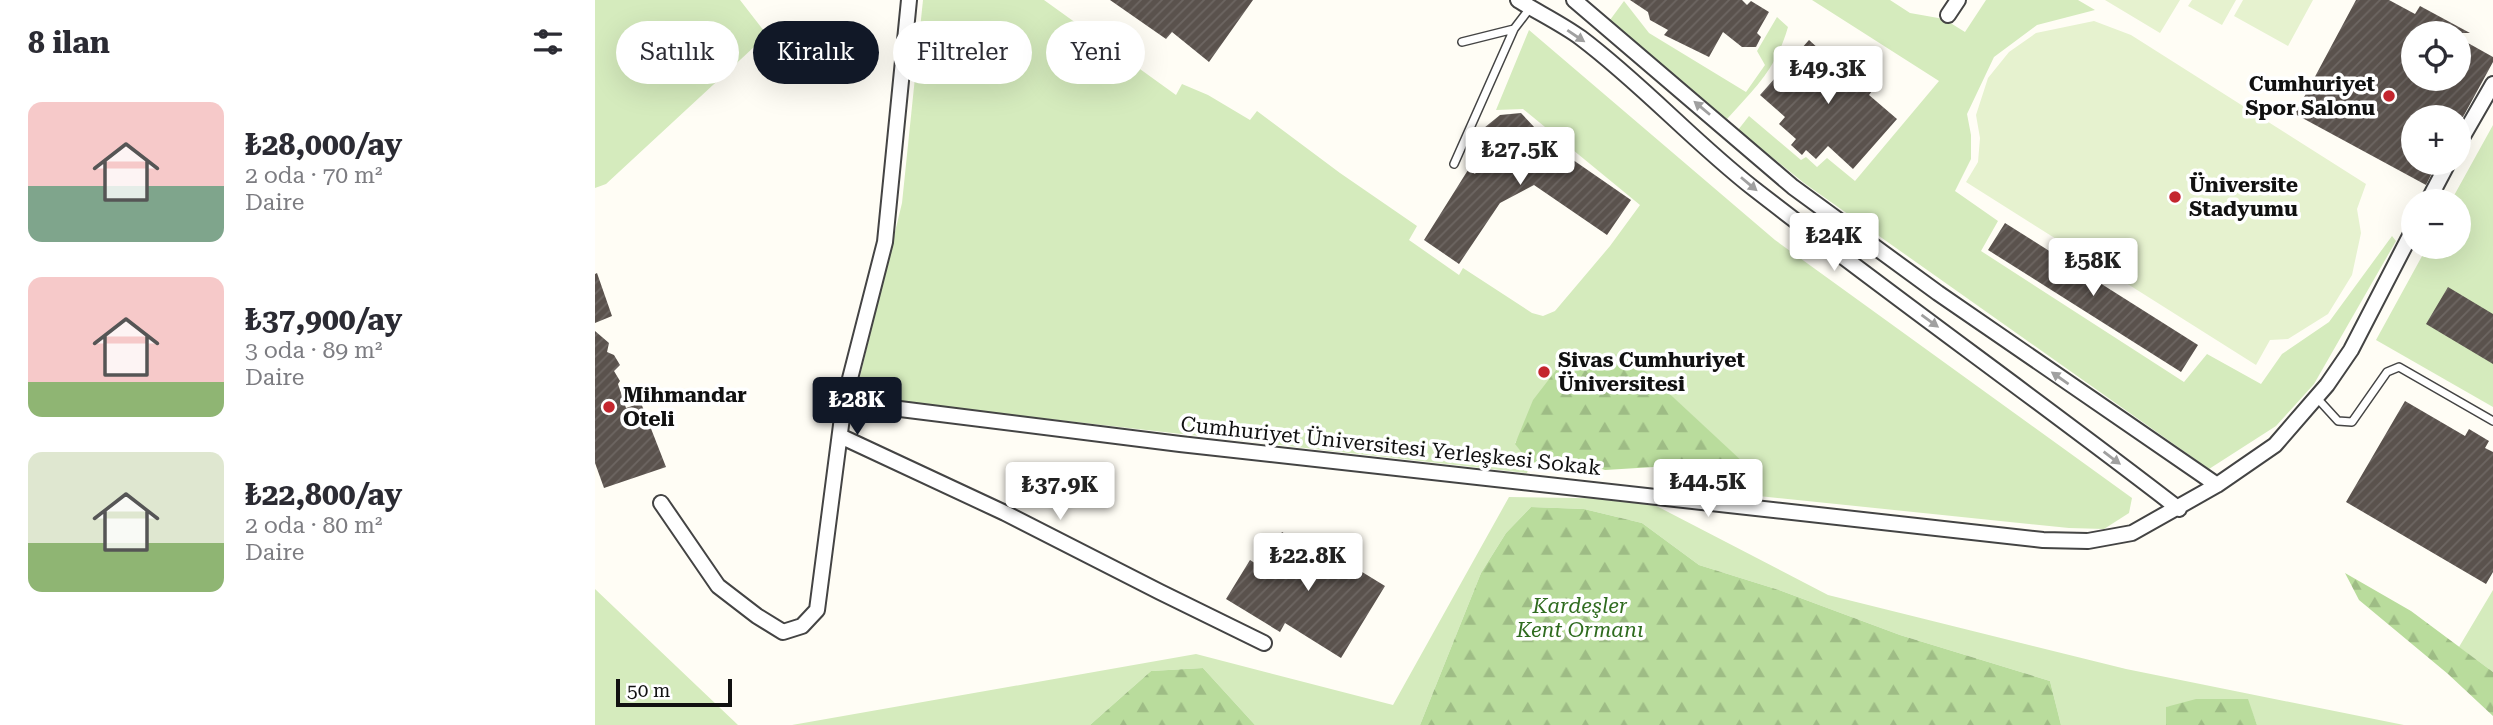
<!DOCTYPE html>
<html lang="tr">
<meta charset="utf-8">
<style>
:root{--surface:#fff;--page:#f2f2f3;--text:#2b2b33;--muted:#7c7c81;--accent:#111827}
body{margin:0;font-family:"Roboto Serif",serif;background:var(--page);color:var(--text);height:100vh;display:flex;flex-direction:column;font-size:26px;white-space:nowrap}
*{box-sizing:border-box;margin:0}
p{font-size:23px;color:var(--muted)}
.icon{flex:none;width:38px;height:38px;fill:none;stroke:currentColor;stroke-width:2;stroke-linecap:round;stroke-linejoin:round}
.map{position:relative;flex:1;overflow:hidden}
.drawer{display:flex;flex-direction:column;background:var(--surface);width:595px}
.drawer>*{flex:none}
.top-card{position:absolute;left:21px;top:21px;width:665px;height:63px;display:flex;gap:14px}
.controls{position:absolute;left:1806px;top:21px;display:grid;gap:14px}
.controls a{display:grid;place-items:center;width:70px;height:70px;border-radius:50%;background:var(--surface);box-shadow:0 7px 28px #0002;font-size:35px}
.scale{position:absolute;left:21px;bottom:18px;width:116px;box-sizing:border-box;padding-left:7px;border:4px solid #111;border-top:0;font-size:19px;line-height:24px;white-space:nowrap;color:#111;-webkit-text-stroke:5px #fff;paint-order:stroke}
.price{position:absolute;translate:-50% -60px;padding:0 16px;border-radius:7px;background:#fff;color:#222;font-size:23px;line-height:46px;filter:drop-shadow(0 2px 4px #0008)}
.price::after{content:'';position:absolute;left:50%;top:42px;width:21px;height:16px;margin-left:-10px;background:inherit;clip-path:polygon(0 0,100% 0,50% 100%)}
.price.active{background:var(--accent);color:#fff}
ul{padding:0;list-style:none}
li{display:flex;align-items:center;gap:21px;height:175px;padding:0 28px}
li span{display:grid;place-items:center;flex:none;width:196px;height:140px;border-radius:14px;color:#555}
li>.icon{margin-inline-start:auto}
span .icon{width:84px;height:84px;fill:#fffc;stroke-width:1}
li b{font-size:30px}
h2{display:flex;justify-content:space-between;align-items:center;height:84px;padding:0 28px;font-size:30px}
.chip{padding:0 24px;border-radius:32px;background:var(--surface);box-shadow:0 7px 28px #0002;font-size:24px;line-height:63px}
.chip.active{background:var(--accent);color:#fff}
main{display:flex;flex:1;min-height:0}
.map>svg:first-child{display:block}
.grass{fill:#d5ebbd}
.forest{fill:url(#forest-firs)}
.pitch{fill:#e6f2cf}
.building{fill:url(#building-hatch)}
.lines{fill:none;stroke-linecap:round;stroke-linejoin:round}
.service-casing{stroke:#444;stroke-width:10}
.minor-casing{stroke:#444;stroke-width:18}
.service{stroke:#fff;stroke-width:7}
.minor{stroke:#fff;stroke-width:14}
.oneway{fill:#a0a0a0}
.poi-dot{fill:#c4262e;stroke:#fff;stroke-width:2.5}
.labels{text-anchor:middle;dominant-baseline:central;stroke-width:7;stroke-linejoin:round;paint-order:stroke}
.poi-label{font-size:21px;font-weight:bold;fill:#111;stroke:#fff;text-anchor:start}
.street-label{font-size:21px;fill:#111;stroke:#fff}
.park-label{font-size:21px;font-style:italic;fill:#2f6b1f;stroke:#fff}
</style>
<main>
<section class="drawer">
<h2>8 ilan<svg class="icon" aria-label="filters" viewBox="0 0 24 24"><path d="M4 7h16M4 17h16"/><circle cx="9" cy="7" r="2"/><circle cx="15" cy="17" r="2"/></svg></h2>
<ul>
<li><span style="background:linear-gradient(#f6c9c9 60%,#7fa58c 0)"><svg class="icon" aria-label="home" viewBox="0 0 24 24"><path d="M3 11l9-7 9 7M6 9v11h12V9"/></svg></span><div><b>₺28,000/ay</b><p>2 oda · 70 m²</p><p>Daire</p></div></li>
<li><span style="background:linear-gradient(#f6c9c9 75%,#8fb573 0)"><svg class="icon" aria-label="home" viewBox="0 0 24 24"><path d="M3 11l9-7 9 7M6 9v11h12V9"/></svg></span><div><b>₺37,900/ay</b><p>3 oda · 89 m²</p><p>Daire</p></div></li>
<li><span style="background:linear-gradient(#dfe7d0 65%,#8fb573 0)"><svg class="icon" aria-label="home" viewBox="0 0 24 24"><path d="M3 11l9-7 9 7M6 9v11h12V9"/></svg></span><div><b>₺22,800/ay</b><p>2 oda · 80 m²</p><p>Daire</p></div></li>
</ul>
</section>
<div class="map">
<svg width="1898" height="725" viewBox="0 0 1898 725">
<defs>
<pattern id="forest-firs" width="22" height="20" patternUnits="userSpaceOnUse" patternTransform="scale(1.75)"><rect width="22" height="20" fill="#b9dc9c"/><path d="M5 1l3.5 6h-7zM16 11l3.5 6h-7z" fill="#9ebc85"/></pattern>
<pattern id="building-hatch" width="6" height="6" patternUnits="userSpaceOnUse" patternTransform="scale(1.75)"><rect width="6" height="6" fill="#5a524d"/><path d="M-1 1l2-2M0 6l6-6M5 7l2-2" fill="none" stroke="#6d6662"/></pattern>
</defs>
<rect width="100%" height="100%" fill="#fffdf5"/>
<!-- grass -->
<path class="grass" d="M 0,0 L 145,0 L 172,35 L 11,184 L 0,188 Z
M 328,0 L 449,0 L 581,95 L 587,84 L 613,95 L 655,120 L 662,111 L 745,173 L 822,226 L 814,240 L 864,275 L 868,268 L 937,313 L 948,316 L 960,311 L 1015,246 L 1045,205 L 928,109 L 901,110 L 934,30 L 1180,240 L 1537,498 L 1534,513 L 1509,529 L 1474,528 L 1144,494 L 1163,477 L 1033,355 L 975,352 L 920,443 L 935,463 L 932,473 L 260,397 L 307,203 Z
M 1217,0 L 1295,0 L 1315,13 L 1349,19 L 1370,32 L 1391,0 L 1483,0 L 1500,10 L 1442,25 L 1399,57 L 1372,114 L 1376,135 L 1376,159 L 1360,191 L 1403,221 L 1386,251 L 1589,382 L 1612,354 L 1666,384 L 1687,354 L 1734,322 L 1797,236 L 1801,241 L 1719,384 L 1681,426 L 1614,469 L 1209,183 L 1143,130 L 1154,116 L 1206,160 L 1211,157 L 1222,167 L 1232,158 L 1260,181 L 1344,81 Z
M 1029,1 L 1054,33 L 1151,92 L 1170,65 L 1162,51 L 1182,17 L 1193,27 C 1181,69 1161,87 1132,119 L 1015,20 Z
M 1898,125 L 1898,407 L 1781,340 L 1832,247 L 1864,247 L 1864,201 L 1856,201 Z
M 914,497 L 1048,499 L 1233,595 L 1531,669 L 1809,725 L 1662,725 L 1652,699 L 1571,707 L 1571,725 L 1466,725 L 1455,681 L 1305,635 L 1184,590 L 1104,565 L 1047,523 L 989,509 L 936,507 L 911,533 L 886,573 L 825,725 L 660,725 L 608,668 L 556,671 L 495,725 L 197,725 L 601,654 L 798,705 Z
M 0,589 L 143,725 L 0,725 Z
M 1898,590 L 1898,672 L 1864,647 Z"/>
<!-- forest -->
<path class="forest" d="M 975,352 L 1033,355 L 1164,477 L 1144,494 L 1110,479 L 1059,467 L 1010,470 L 976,458 L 935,463 L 920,444 L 938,400 Z
M 936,507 L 989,509 L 1047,523 L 1104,565 L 1184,590 L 1305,635 L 1455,681 L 1466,725 L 825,725 L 886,573 L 911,533 Z
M 1750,573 L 1816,611 L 1898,672 L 1898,716 L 1853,674 L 1764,600 Z
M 608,668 L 660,725 L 495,725 L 556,671 Z
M 1601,699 L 1653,699 L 1662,725 L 1571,725 L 1571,707 Z"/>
<!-- pitch -->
<path class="pitch" d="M 1510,0 L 1585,0 L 1565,33 Z
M 1597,0 L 1641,0 L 1627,25 L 1593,6 Z
M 1648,0 L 1718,0 L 1693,46 L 1639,16 Z
M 1499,21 L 1536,35 L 1771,184 L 1762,209 L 1766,233 L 1757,275 L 1733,314 L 1693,339 L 1675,340 L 1661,365 L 1371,182 L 1383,162 L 1385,138 L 1381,115 L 1393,78 L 1414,52 L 1441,33 Z"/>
<!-- building -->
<path class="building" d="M 515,0 L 658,0 L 614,62 L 577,32 L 571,39 Z
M 1035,0 L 1147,0 L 1152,5 L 1156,1 L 1174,12 L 1162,33 L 1166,37 L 1161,47 L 1147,47 L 1128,32 L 1114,57 L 1069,35 L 1073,30 L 1055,20 L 1053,12 Z
M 1761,0 L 1794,0 L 1820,14 L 1825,6 L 1875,33 L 1818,33 L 1818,79 L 1864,79 L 1864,38 L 1898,57 L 1898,62 L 1868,117 L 1818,117 L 1818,163 L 1842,163 L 1831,185 L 1700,114 Z
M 1214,40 L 1235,59 L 1241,53 L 1280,87 L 1274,95 L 1302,119 L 1258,169 L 1233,146 L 1221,159 L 1211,150 L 1207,155 L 1196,145 L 1201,139 L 1184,124 L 1190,117 L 1165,95 Z
M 926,113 L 940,128 L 939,146 L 962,162 L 968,153 L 1036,200 L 1012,235 L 939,185 L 905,203 L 864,264 L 829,240 L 873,170 L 880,174 L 891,157 L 889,128 L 905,115 Z
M 1410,223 L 1603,345 L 1586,372 L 1393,250 Z
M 2,273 L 17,316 L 0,323 L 0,274 Z
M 1853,287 L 1898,314 L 1898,364 L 1831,324 Z
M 0,331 L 14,343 L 12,352 L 19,355 L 25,365 L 19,371 L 25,381 L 23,384 L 31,408 L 46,403 L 71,467 L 9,488 L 0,463 Z
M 1810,401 L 1870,436 L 1874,429 L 1894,441 L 1890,448 L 1898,452 L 1898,572 L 1891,584 L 1751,502 Z
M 687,532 L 706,544 L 710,537 L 790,586 L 746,658 L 690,623 L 685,632 L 631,599 L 655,560 L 666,567 Z"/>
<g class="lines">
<!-- service casing -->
<g class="service-casing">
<path id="service" d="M 867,42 L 919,29 L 935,8
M 859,164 L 919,29
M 1722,398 L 1743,421 L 1757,422 L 1792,372 L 1804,367 L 1898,421"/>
</g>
<!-- minor casing -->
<g class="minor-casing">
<path id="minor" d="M 923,0 C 944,13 967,24 986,38 C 1047,84 1098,141 1158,188 C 1298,297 1443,400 1584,509
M 979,0 L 1198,187 L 1343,293 L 1622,485
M 1353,15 L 1363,0
M 1864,143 L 1898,84
M 1833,201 L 1853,163
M 249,402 L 585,444 L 1448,540 L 1493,541 L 1537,533 L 1622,485 L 1680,445 L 1732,385 L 1756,350 L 1818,230
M 245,436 L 410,513 L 565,592 L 669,643
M 66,503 L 123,586 L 162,616 L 188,632 L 207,626 L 222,610 L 249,402 L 290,242 L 314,0"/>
</g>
<!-- service -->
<use href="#service" class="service"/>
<!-- minor -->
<use href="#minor" class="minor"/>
</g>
<!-- one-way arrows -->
<defs><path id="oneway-solid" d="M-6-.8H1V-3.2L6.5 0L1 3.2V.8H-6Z" transform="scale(1.75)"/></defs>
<g class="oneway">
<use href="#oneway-solid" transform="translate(981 36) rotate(34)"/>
<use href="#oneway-solid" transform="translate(1107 108) rotate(-140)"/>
<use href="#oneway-solid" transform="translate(1154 184) rotate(40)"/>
<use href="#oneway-solid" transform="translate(1335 321) rotate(36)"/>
<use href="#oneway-solid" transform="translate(1465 378) rotate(-145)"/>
<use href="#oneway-solid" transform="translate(1517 458) rotate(37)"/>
</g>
<!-- markers -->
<g class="poi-dot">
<circle cx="1794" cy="96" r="7"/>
<circle cx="1580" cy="197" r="7"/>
<circle cx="949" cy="372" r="7"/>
<circle cx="14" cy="407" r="7"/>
</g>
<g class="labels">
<!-- poi labels -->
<g class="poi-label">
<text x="1780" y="84" text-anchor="end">Cumhuriyet<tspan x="1780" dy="24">Spor Salonu</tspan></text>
<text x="1594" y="185">Üniversite<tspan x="1594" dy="24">Stadyumu</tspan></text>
<text x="963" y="360">Sivas Cumhuriyet<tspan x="963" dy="24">Üniversitesi</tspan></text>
<text x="28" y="395">Mihmandar<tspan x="28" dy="24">Oteli</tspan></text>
</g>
<!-- street labels -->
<g class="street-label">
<text transform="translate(796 446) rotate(6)">Cumhuriyet Üniversitesi Yerleşkesi Sokak</text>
</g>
<!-- park labels -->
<g class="park-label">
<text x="985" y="606">Kardeşler<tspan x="985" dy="24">Kent Ormanı</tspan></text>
</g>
</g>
</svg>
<div class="controls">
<a><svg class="icon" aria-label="locate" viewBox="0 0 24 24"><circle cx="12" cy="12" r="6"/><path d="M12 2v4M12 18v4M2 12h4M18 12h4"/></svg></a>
<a>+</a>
<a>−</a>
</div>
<div class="scale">50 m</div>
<b class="price" style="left:1233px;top:106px">₺49.3K</b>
<b class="price" style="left:925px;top:187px">₺27.5K</b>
<b class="price" style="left:1239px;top:273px">₺24K</b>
<b class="price" style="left:1498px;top:298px">₺58K</b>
<b class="price active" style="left:262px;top:437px">₺28K</b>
<b class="price" style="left:1113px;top:519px">₺44.5K</b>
<b class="price" style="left:465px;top:522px">₺37.9K</b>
<b class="price" style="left:713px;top:593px">₺22.8K</b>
<div class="top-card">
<a class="chip">Satılık</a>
<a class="chip active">Kiralık</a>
<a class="chip">Filtreler</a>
<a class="chip">Yeni</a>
</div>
</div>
</main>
